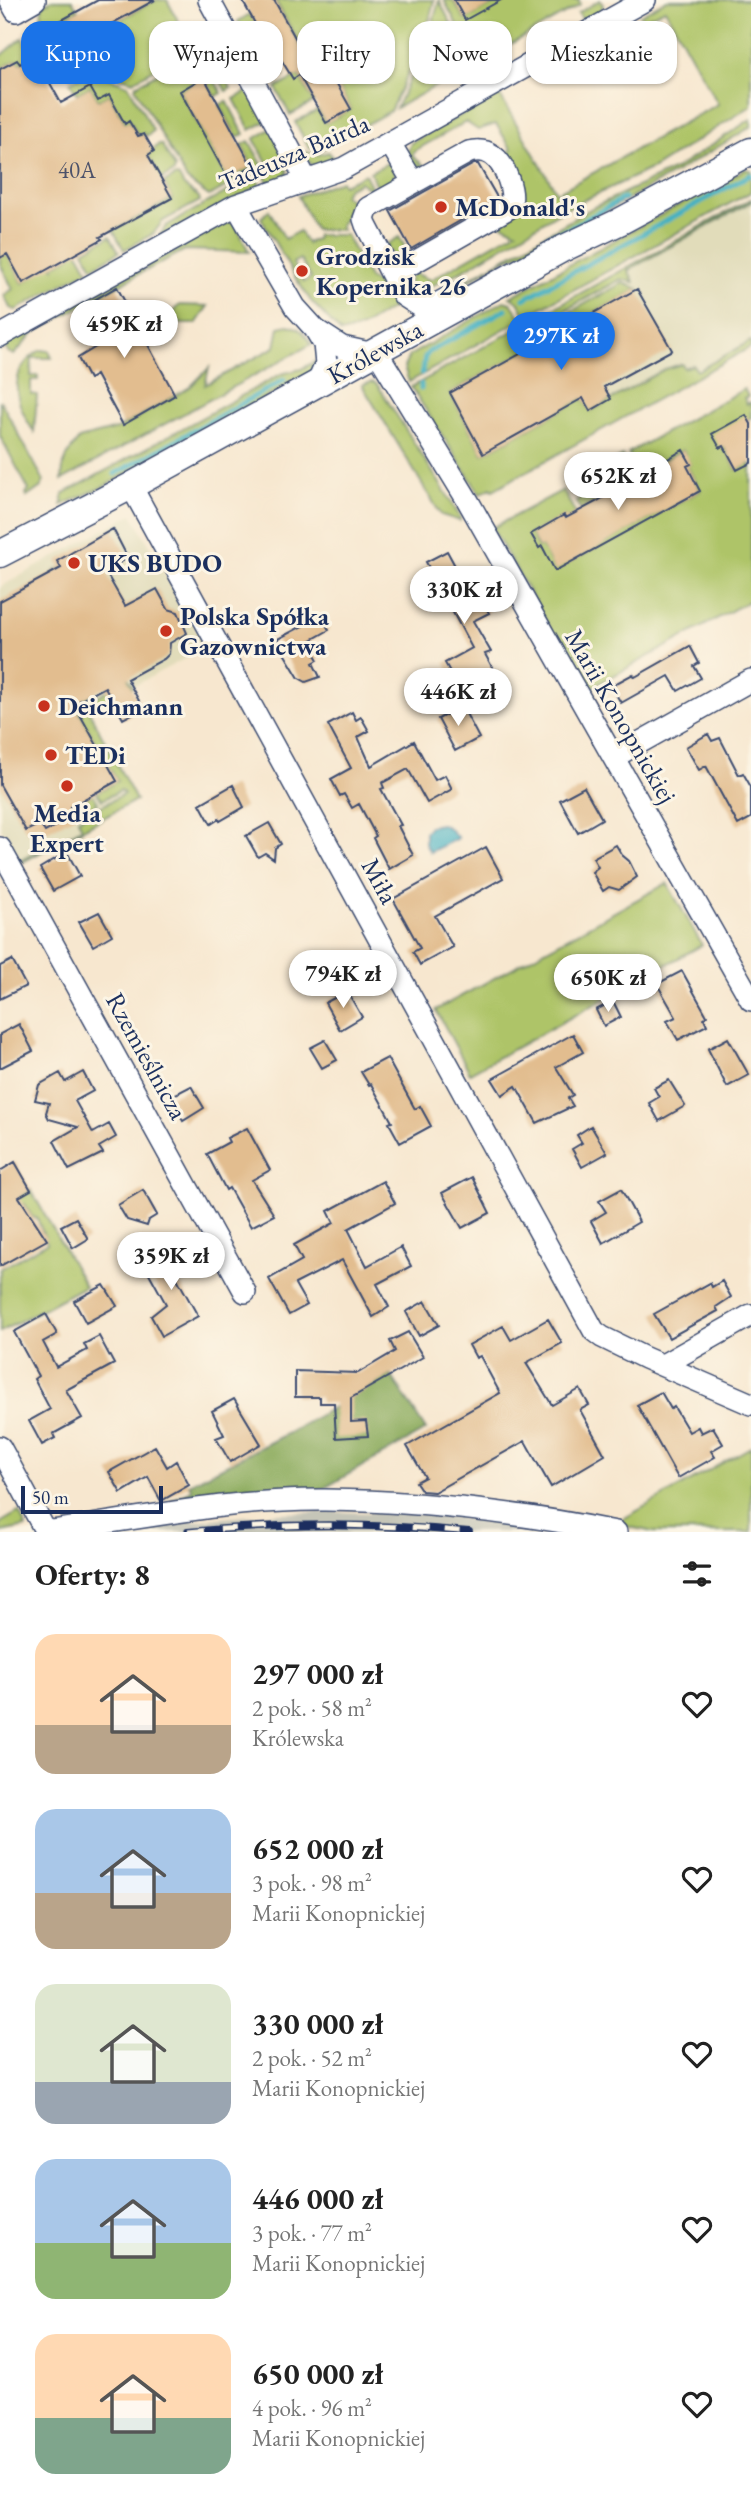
<!DOCTYPE html>
<html lang="pl">
<meta charset="utf-8">
<style>
:root{--surface:#fff;--page:#f2f2f2;--text:#222;--muted:#767676;--accent:#1a73e8}
body{margin:0;font-family:"EB Garamond",serif;background:var(--page);color:var(--text);height:100vh;display:flex;flex-direction:column;font-size:26px;white-space:nowrap}
*{box-sizing:border-box;margin:0}
p{font-size:23px;color:var(--muted)}
.icon{flex:none;width:38px;height:38px;fill:none;stroke:currentColor;stroke-width:2;stroke-linecap:round;stroke-linejoin:round}
.map{position:relative;height:1532px;overflow:hidden}
.panel{display:flex;flex-direction:column;background:var(--surface);flex:1}
.panel>*{flex:none}
.guide{position:absolute;left:21px;top:21px;width:710px;height:63px;display:flex;gap:14px}
.scale{position:absolute;left:21px;bottom:18px;width:142px;box-sizing:border-box;padding-left:7px;border:4px solid #1b2f5e;border-top:0;font-size:19px;line-height:24px;white-space:nowrap;color:#1b2f5e;-webkit-text-stroke:5px #fcf5e5;paint-order:stroke}
.price{position:absolute;translate:-50% -60px;padding:0 16px;border-radius:24px;background:#fff;color:#222;font-size:23px;line-height:46px;filter:drop-shadow(0 2px 4px #0008)}
.price::after{content:'';position:absolute;left:50%;top:42px;width:21px;height:16px;margin-left:-10px;background:inherit;clip-path:polygon(0 0,100% 0,50% 100%)}
.price.current{background:var(--accent);color:#fff}
ul{padding:0;list-style:none}
li{display:flex;align-items:center;gap:21px;height:175px;padding:0 35px}
li span{display:grid;place-items:center;flex:none;width:196px;height:140px;border-radius:21px;color:#555}
li>.icon{margin-inline-start:auto}
span .icon{width:84px;height:84px;fill:#fffc;stroke-width:1}
li b{font-size:30px}
h2{display:flex;justify-content:space-between;align-items:center;height:84px;padding:0 35px;font-size:30px}
.chip{padding:0 24px;border-radius:21px;background:var(--surface);box-shadow:0 2px 5px #0004;font-size:24px;line-height:63px}
.chip.current{background:var(--accent);color:#fff}
.map>svg:first-child{display:block}
.built{fill:#e1dcba}
.industrial{fill:#c5c5b8}
.green{fill:#aec468;stroke:#647a63;stroke-width:2}
.forest{fill:#8aaa5c;stroke:#526c5d;stroke-width:2}
.water{fill:#45b1c3;stroke:#307090;stroke-width:2}
.lines{fill:none;stroke-linecap:round;stroke-linejoin:round}
.stream{stroke:#45b1c3;stroke-width:5}
.building{fill:#e2bd8f}
.minor-casing{stroke:#3c4b6f;stroke-width:24}
.major-casing{stroke:#3c4b6f;stroke-width:29}
.minor{stroke:#fff;stroke-width:21}
.major{stroke:#fff;stroke-width:26}
.rail-casing{stroke:#1b2f5e;stroke-width:8}
.rail{stroke:#fcf5e5;stroke-width:5;stroke-dasharray:16;stroke-linecap:butt}
.poi-dot{fill:#c8321e;stroke:#fcf5e5;stroke-width:2.5}
.labels{text-anchor:middle;dominant-baseline:central;stroke-width:6;stroke-linejoin:round;paint-order:stroke}
.number-label{font-size:23px;fill:#4d526a}
.street-label{font-size:26px;fill:#1b2f5e;stroke:#fcf5e5}
.poi-label{font-size:26px;font-weight:bold;fill:#1b2f5e;stroke:#fcf5e5;text-anchor:start}
</style>
<div class="map">
<svg width="751" height="1532" viewBox="0 0 751 1532">
<rect width="100%" height="100%" fill="#fcf5e5"/>
<filter id="ink" filterUnits="userSpaceOnUse"><feTurbulence type="fractalNoise" baseFrequency=".0143" numOctaves="2"/><feDisplacementMap in="SourceGraphic" scale="14" xChannelSelector="R" yChannelSelector="G"/><feConvolveMatrix kernelMatrix="1 2 1 2 8 2 1 2 1" color-interpolation-filters="sRGB"/></filter>
<filter id="wash" filterUnits="userSpaceOnUse"><feTurbulence type="fractalNoise" baseFrequency=".00686" numOctaves="4" result="noise"/><feDisplacementMap in="SourceGraphic" scale="28" xChannelSelector="R" yChannelSelector="G"/><feGaussianBlur stdDeviation="1.57" result="paint"/><feColorMatrix in="noise" values="0 0 0 0 0 0 0 0 0 0 0 0 0 0 0 0 0 1.4 0 .05"/><feComposite in="paint" operator="in"/></filter>
<g filter="url(#wash)">
<rect width="100%" height="100%" fill="#f7e7cf"/>
<!-- built -->
<path class="built" d="M 751,199 L 751,344 L 480,494 L 411,387 Z
M 132,514 L 206,647 L 89,710 L 136,800 L 21,863 L 0,827 L 0,587 Z"/>
<!-- industrial -->
<path class="industrial" d="M 334,1512 L 428,1514 L 574,1532 L 97,1532 L 169,1520 L 194,1521 L 278,1513 Z"/>
<!-- green -->
<path class="green" d="M 52,0 L 72,0 L 78,10 L 60,20 L 73,45 L 156,0 L 167,0 L 182,28 L 172,34 L 175,39 L 172,42 L 176,50 L 182,47 L 183,53 L 133,81 L 91,67 L 71,77 C 61,59 35,25 43,5 Z
M 275,0 L 434,0 L 425,39 L 390,111 L 323,149 L 309,148 L 295,122 L 318,110 L 326,123 L 351,109 L 313,41 L 301,47 Z
M 439,0 L 471,63 L 470,67 L 396,108 L 428,42 Z
M 444,0 L 453,0 L 465,20 L 501,0 L 579,0 L 580,5 L 479,62 L 476,61 Z
M 600,0 L 603,5 L 600,15 L 585,23 L 578,13 Z
M 667,0 L 751,0 L 751,106 L 655,167 L 565,209 L 465,269 L 413,295 L 409,283 L 412,272 L 430,280 L 516,231 L 499,223 C 532,191 526,193 504,155 L 512,150 L 496,124 L 478,130 L 466,122 L 416,150 L 412,156 L 425,166 L 421,167 L 412,163 L 407,154 L 411,143 L 499,94 L 557,193 L 718,104 L 665,9 L 643,20 L 640,15 Z
M 250,14 L 258,28 L 246,35 L 238,21 Z
M 22,38 L 33,57 L 20,64 L 17,60 L 0,69 L 0,57 Z
M 208,46 L 231,88 L 226,91 L 203,48 Z
M 269,48 L 284,76 L 273,82 L 257,54 Z
M 197,52 L 222,93 L 215,97 L 204,77 L 180,91 L 228,179 L 252,166 L 242,145 L 249,141 L 262,164 L 261,167 L 209,196 L 187,180 L 135,88 L 136,85 Z
M 91,71 L 128,85 L 153,130 L 152,132 L 146,136 L 144,134 L 138,136 L 130,121 L 125,123 L 109,95 L 98,101 L 90,87 L 77,94 L 70,82 Z
M 299,76 L 314,102 L 290,115 L 276,88 Z
M 250,90 L 267,121 L 250,130 L 234,99 Z
M 227,101 L 244,134 L 237,137 L 220,105 Z
M 751,119 L 751,127 L 673,174 L 564,234 L 559,240 L 507,259 L 436,299 L 441,292 L 461,283 L 594,207 L 677,168 Z
M 272,128 L 285,155 L 268,164 L 254,139 Z
M 159,144 L 162,145 L 175,168 L 174,172 L 158,181 L 153,172 L 156,169 L 148,155 Z
M 306,152 L 317,155 L 329,152 L 336,164 C 316,168 314,171 302,153 Z
M 288,159 L 287,175 L 269,184 L 264,174 L 266,170 Z
M 388,163 C 402,174 392,183 380,191 L 370,172 Z
M 745,169 L 751,170 L 751,192 L 526,316 L 518,302 L 510,297 Z
M 365,174 L 375,194 L 360,182 L 347,189 L 344,195 L 355,204 L 349,209 L 340,226 L 342,230 L 315,230 L 298,196 L 341,181 L 343,185 Z
M 176,176 L 179,177 L 184,186 L 199,197 L 200,201 L 163,221 L 153,234 L 124,250 L 113,230 L 172,199 L 164,183 Z
M 255,176 L 257,177 L 260,186 L 159,237 L 166,226 Z
M 751,199 L 751,202 L 628,270 L 634,282 L 621,279 L 536,326 L 530,325 L 528,322 Z
M 269,210 L 285,239 L 299,231 L 307,243 L 316,239 L 317,235 L 346,235 L 369,278 L 376,283 L 383,271 L 402,302 L 362,327 L 341,333 L 311,301 L 294,276 L 299,274 L 304,282 L 311,278 L 300,259 L 293,263 L 297,271 L 293,274 L 261,218 Z
M 228,222 L 235,223 L 249,252 L 185,250 L 147,270 L 145,266 Z
M 110,236 L 119,252 L 93,267 L 84,251 Z
M 399,237 L 408,252 L 395,259 L 386,245 Z
M 77,250 L 88,270 L 16,310 L 10,308 L 4,295 L 13,289 L 0,264 L 0,257 L 7,254 L 23,283 L 51,265 L 54,268 L 54,266 L 70,257 Z
M 142,267 L 144,271 L 33,333 L 14,355 L 8,352 L 5,347 L 0,350 L 0,345 Z
M 623,283 L 638,289 L 450,393 L 483,454 L 583,398 L 591,411 L 665,369 L 682,364 L 684,368 L 693,365 L 697,371 L 751,341 L 751,347 L 493,490 L 491,488 L 480,494 L 411,387 L 525,324 L 531,334 Z
M 504,301 L 511,303 L 522,319 L 409,382 L 404,367 L 409,356 Z
M 180,305 L 208,306 L 196,324 L 181,324 L 174,316 L 175,309 Z
M 288,325 C 300,327 305,334 312,344 L 62,480 L 63,466 L 68,454 L 79,439 L 117,429 L 190,387 L 209,368 L 205,385 L 275,347 L 279,327 Z
M 41,350 L 49,351 L 52,358 L 32,358 L 31,376 L 38,376 L 38,380 L 31,380 L 31,394 L 37,395 L 34,432 C 15,403 5,371 41,350 Z
M 318,360 L 313,372 L 105,486 L 62,505 L 63,494 L 281,374 L 301,369 Z
M 372,382 L 377,384 L 449,498 L 460,517 L 460,521 L 441,515 L 362,385 Z
M 744,389 L 748,396 L 744,398 L 747,404 L 751,402 L 751,417 L 720,448 L 724,446 L 737,470 L 751,463 L 751,600 L 586,691 L 492,528 L 563,490 L 576,514 L 566,519 L 564,516 L 531,534 L 538,548 L 542,546 L 555,570 L 700,491 L 687,466 L 690,464 L 683,450 L 649,468 L 651,472 L 641,478 L 628,453 Z
M 0,400 L 44,481 L 41,487 L 27,497 L 26,493 L 29,490 L 0,436 Z
M 623,456 L 628,466 L 624,469 L 626,474 L 631,471 L 636,479 L 581,510 L 576,502 L 580,499 L 576,492 L 572,494 L 568,487 Z
M 61,568 L 78,587 L 133,687 L 89,711 L 136,800 L 21,863 L 21,860 L 82,828 L 78,819 L 124,794 L 121,790 L 102,800 L 97,792 L 117,781 L 74,704 L 92,694 L 94,698 L 117,685 L 54,572 Z
M 93,794 L 98,803 L 76,815 L 71,806 Z
M 667,883 L 702,945 L 470,1073 L 436,1010 Z
M 31,1190 L 85,1286 L 0,1332 L 0,1269 L 47,1243 L 37,1218 L 32,1217 L 25,1204 L 9,1212 L 0,1202 L 13,1200 Z
M 751,1447 L 751,1532 L 654,1532 L 614,1524 Z
M 19,1512 L 26,1527 L 0,1532 L 0,1523 Z"/>
<!-- forest -->
<path class="forest" d="M 391,1375 L 426,1430 L 312,1495 L 168,1502 L 192,1490 L 189,1484 L 286,1434 Z"/>
<!-- water -->
<path class="water" d="M 441,824 L 449,828 L 458,838 L 430,852 L 425,844 L 425,832 L 430,826 Z"/>
<g class="lines">
<!-- stream -->
<path class="stream" d="M 549,236 L 566,230 L 624,198
M 524,299 L 750,175
M 422,373 L 425,357 L 429,352 L 506,309
M 421,389 L 421,384
M 115,474 L 284,380"/>
</g>
<g id="blocks">
<!-- building -->
<path class="building" d="M 98,0 L 155,0 L 73,45 L 60,21 Z
M 242,0 L 274,0 L 301,48 L 313,41 L 351,109 L 326,123 L 299,75 L 293,79 L 282,61 L 277,63 Z
M 454,0 L 501,0 L 465,20 Z
M 35,56 L 61,103 L 90,87 L 98,101 L 109,95 L 125,124 L 129,121 L 138,136 L 144,134 L 154,151 L 148,155 L 172,198 L 100,237 L 102,239 L 23,283 L 7,254 L 0,258 L 0,69 L 17,60 L 20,64 Z
M 204,77 L 252,166 L 228,179 L 180,91 Z
M 474,164 L 478,164 L 498,199 L 411,249 L 390,211 Z
M 117,287 L 175,395 L 123,425 L 96,375 L 89,379 L 78,358 L 104,342 L 84,306 Z
M 637,289 L 672,350 L 604,387 L 611,399 L 590,411 L 583,398 L 483,454 L 450,393 Z
M 746,415 L 751,424 L 751,463 L 737,470 L 724,446 L 720,448 L 712,434 Z
M 683,450 L 691,464 L 687,466 L 700,491 L 555,571 L 542,546 L 539,548 L 531,534 L 564,515 L 566,518 L 596,502 Z
M 113,529 L 128,558 L 105,571 L 125,606 L 157,589 L 168,609 L 178,612 L 187,633 L 170,643 L 169,654 L 164,659 L 127,679 L 143,708 L 123,719 L 105,687 L 74,704 L 117,781 L 70,807 L 75,816 L 45,832 L 40,824 L 26,831 L 0,785 L 0,601 L 61,568 L 57,561 Z
M 447,551 L 474,601 L 480,598 L 489,613 L 473,621 L 491,652 L 485,654 L 497,676 L 463,695 L 445,663 L 472,648 L 426,562 Z
M 321,616 L 329,630 L 308,642 L 318,660 L 313,663 L 320,677 L 306,682 L 299,678 L 276,640 Z
M 690,646 L 699,663 L 694,666 L 701,678 L 678,691 L 669,676 L 621,703 L 611,686 L 633,674 L 635,677 Z
M 462,706 L 479,738 L 455,751 L 438,719 Z
M 352,712 L 356,720 L 361,717 L 369,731 L 358,737 L 371,766 L 414,741 L 435,780 L 445,775 L 452,789 L 427,803 L 408,769 L 382,783 L 384,788 L 381,789 L 401,825 L 398,826 L 413,855 L 389,869 L 373,838 L 376,836 L 359,804 L 352,808 L 344,794 L 340,796 L 331,779 L 351,768 L 328,725 Z
M 708,734 L 712,741 L 720,738 L 739,775 L 743,773 L 751,787 L 751,818 L 738,825 L 706,766 L 699,770 L 686,747 Z
M 233,785 L 244,807 L 220,821 L 219,819 L 211,824 L 200,804 Z
M 584,787 L 602,819 L 578,833 L 560,800 Z
M 269,823 L 281,844 L 275,848 L 274,859 L 265,853 L 258,857 L 246,836 Z
M 616,845 L 622,855 L 629,861 L 637,877 L 619,890 L 609,887 L 603,891 L 592,872 L 598,867 L 593,858 Z
M 486,847 L 503,878 L 435,916 L 453,947 L 420,965 L 413,952 L 420,948 L 393,899 Z
M 67,852 L 80,876 L 53,891 L 40,868 Z
M 99,912 L 112,935 L 93,946 L 79,922 Z
M 12,960 L 26,986 L 0,999 L 0,966 Z
M 682,971 L 707,1016 L 704,1018 L 707,1025 L 678,1040 L 667,1021 L 676,1017 L 657,984 Z
M 347,991 L 362,1017 L 340,1030 L 325,1003 Z
M 613,1001 L 621,1017 L 604,1026 L 596,1010 Z
M 19,1024 L 33,1051 L 0,1068 L 0,1034 Z
M 573,1034 L 583,1052 L 556,1067 L 573,1095 L 568,1098 L 573,1106 L 537,1123 L 516,1086 L 502,1095 L 492,1079 Z
M 728,1038 L 749,1075 L 727,1087 L 708,1049 Z
M 325,1040 L 337,1060 L 322,1068 L 310,1048 Z
M 387,1058 L 415,1109 L 420,1106 L 431,1126 L 400,1143 L 389,1123 L 392,1122 L 371,1084 L 369,1085 L 361,1072 Z
M 83,1072 L 93,1091 L 75,1101 L 93,1133 L 109,1124 L 116,1137 L 99,1147 L 103,1153 L 69,1170 L 54,1141 L 78,1127 L 49,1119 L 46,1113 L 49,1103 L 35,1100 L 39,1085 L 60,1073 L 65,1082 Z
M 669,1080 L 685,1106 L 659,1121 L 649,1103 L 659,1097 L 654,1088 Z
M 191,1086 L 204,1108 L 183,1121 L 170,1097 Z
M 591,1126 L 607,1153 L 582,1167 L 572,1149 L 582,1143 L 577,1135 Z
M 247,1128 L 270,1170 L 252,1180 L 274,1215 L 251,1227 L 229,1188 L 226,1190 L 207,1154 L 229,1142 L 227,1138 Z
M 15,1162 L 31,1190 L 19,1197 L 47,1240 L 0,1266 L 0,1171 Z
M 472,1177 L 490,1213 L 462,1228 L 442,1193 Z
M 383,1181 L 395,1203 L 348,1229 L 367,1266 L 401,1247 L 411,1266 L 377,1284 L 389,1307 L 373,1317 L 342,1260 L 295,1284 L 307,1305 L 289,1315 L 269,1279 L 302,1260 L 294,1245 L 334,1223 L 328,1211 Z
M 621,1189 L 639,1222 L 603,1243 L 591,1221 L 606,1212 L 599,1201 Z
M 143,1190 L 157,1215 L 149,1220 L 147,1226 L 127,1220 L 118,1205 Z
M 76,1218 L 88,1239 L 73,1248 L 61,1226 Z
M 182,1246 L 191,1264 L 174,1273 L 198,1316 L 162,1336 L 151,1316 L 166,1304 L 145,1266 Z
M 722,1281 L 731,1297 L 716,1307 L 718,1311 L 669,1338 L 654,1314 L 710,1283 L 712,1287 Z
M 104,1285 L 117,1306 L 86,1323 L 74,1301 Z
M 425,1301 L 439,1325 L 419,1336 L 406,1312 Z
M 46,1314 L 57,1334 L 43,1342 L 56,1367 L 87,1350 L 84,1344 L 99,1336 L 114,1364 L 66,1390 L 82,1418 L 53,1434 L 55,1438 L 42,1445 L 29,1421 L 50,1409 L 34,1379 L 38,1376 L 14,1332 Z
M 548,1319 L 562,1343 L 526,1363 L 552,1405 L 580,1389 L 589,1405 L 580,1410 L 605,1455 L 551,1487 L 525,1441 L 434,1492 L 422,1491 L 416,1482 L 425,1477 L 407,1446 L 500,1393 L 480,1356 L 476,1358 L 469,1345 L 503,1326 L 511,1340 Z
M 408,1332 L 423,1357 L 351,1398 L 351,1422 L 366,1421 L 368,1436 L 336,1438 L 334,1403 L 320,1403 L 320,1397 L 295,1397 L 295,1371 L 358,1373 L 395,1351 L 390,1341 Z
M 661,1392 L 671,1409 L 674,1407 L 689,1432 L 698,1427 L 701,1433 L 713,1427 L 723,1444 L 711,1451 L 715,1457 L 678,1478 L 637,1405 Z
M 234,1399 L 261,1444 L 230,1462 L 216,1438 L 224,1435 L 212,1411 Z
M 155,1446 L 167,1467 L 176,1461 L 189,1485 L 161,1501 L 148,1477 L 121,1493 L 109,1472 Z"/>
</g>
</g>
<g filter="url(#ink)">
<use href="#blocks" fill-opacity="0" stroke="#3c4b6f" stroke-width="2"/>
<g class="lines">
<!-- minor casing -->
<g class="minor-casing">
<path id="minor" d="M 10,0 L 16,11 L 35,0
M 209,0 L 307,181
M 390,143 L 413,182
M 236,205 L 295,307 L 315,329 L 324,344 L 326,364 L 317,384
M 392,275 L 366,225 L 364,219 L 368,208 L 469,152 C 477,150 485,150 492,155 C 505,164 517,194 509,208 L 392,275 L 404,296 L 421,307 L 435,305 L 455,294
M 316,330 L 342,347 L 374,354
M 0,336 L 236,205 L 344,168 L 645,0
M 377,352 L 468,501 L 751,1000
M 131,486 L 594,1331 L 602,1337 L 645,1358 L 751,1404
M 614,757 L 751,680
M 0,848 L 245,1292
M 663,1365 L 751,1315
M 0,1447 L 46,1532
M 45,1532 C 138,1519 231,1499 325,1500 C 422,1501 521,1513 616,1532"/>
</g>
<!-- major casing -->
<g class="major-casing">
<path id="major" d="M 0,554 L 131,486 L 560,250 L 619,222 L 751,151"/>
</g>
<!-- minor -->
<use href="#minor" class="minor"/>
<!-- major -->
<use href="#major" class="major"/>
<!-- rail casing -->
<g class="rail-casing">
<path id="rail" d="M 188,1532 C 282,1523 376,1523 469,1532"/>
</g>
<!-- rail -->
<use href="#rail" class="rail"/>
</g>
</g>
<!-- markers -->
<g class="poi-dot">
<circle cx="441" cy="207" r="7"/>
<circle cx="302" cy="271" r="7"/>
<circle cx="74" cy="563" r="7"/>
<circle cx="166" cy="631" r="7"/>
<circle cx="44" cy="706" r="7"/>
<circle cx="51" cy="755" r="7"/>
<circle cx="67" cy="786" r="7"/>
</g>
<g class="labels">
<!-- number labels -->
<g class="number-label">
<text x="77" y="170">40A</text>
</g>
<!-- street labels -->
<g class="street-label">
<text transform="translate(294 153) rotate(-23)">Tadeusza Bairda</text>
<text transform="translate(375 352) rotate(-29)">Królewska</text>
<text transform="translate(621 716) rotate(60)">Marii Konopnickiej</text>
<text transform="translate(380 881) rotate(61)">Miła</text>
<text transform="translate(147 1056) rotate(61)">Rzemieślnicza</text>
</g>
<!-- poi labels -->
<g class="poi-label">
<text x="455" y="207">McDonald's</text>
<text x="316" y="256">Grodzisk<tspan x="316" dy="30">Kopernika 26</tspan></text>
<text x="88" y="563">UKS BUDO</text>
<text x="180" y="616">Polska Spółka<tspan x="180" dy="30">Gazownictwa</tspan></text>
<text x="58" y="706">Deichmann</text>
<text x="65" y="755">TEDi</text>
<text x="67" y="813" text-anchor="middle">Media<tspan x="67" dy="30">Expert</tspan></text>
</g>
</g>
</svg>
<div class="scale">50 m</div>
<b class="price" style="left:124px;top:360px">459K zł</b>
<b class="price current" style="left:561px;top:372px">297K zł</b>
<b class="price" style="left:618px;top:512px">652K zł</b>
<b class="price" style="left:464px;top:626px">330K zł</b>
<b class="price" style="left:458px;top:728px">446K zł</b>
<b class="price" style="left:343px;top:1010px">794K zł</b>
<b class="price" style="left:608px;top:1014px">650K zł</b>
<b class="price" style="left:171px;top:1292px">359K zł</b>
<div class="guide">
<a class="chip current">Kupno</a>
<a class="chip">Wynajem</a>
<a class="chip">Filtry</a>
<a class="chip">Nowe</a>
<a class="chip">Mieszkanie</a>
</div>
</div>
<section class="panel">
<h2>Oferty: 8<svg class="icon" aria-label="filters" viewBox="0 0 24 24"><path d="M4 7h16M4 17h16"/><circle cx="9" cy="7" r="2"/><circle cx="15" cy="17" r="2"/></svg></h2>
<ul>
<li><span style="background:linear-gradient(#ffd9b3 65%,#b9a48a 0)"><svg class="icon" aria-label="home" viewBox="0 0 24 24"><path d="M3 11l9-7 9 7M6 9v11h12V9"/></svg></span><div><b>297 000 zł</b><p>2 pok. · 58 m²</p><p>Królewska</p></div><svg class="icon" aria-label="heart" viewBox="0 0 24 24"><path d="M12 20l-8-8c-3-5 5-10 8-4 3-6 11-1 8 4z"/></svg></li>
<li><span style="background:linear-gradient(#a9c7e8 60%,#b9a48a 0)"><svg class="icon" aria-label="home" viewBox="0 0 24 24"><path d="M3 11l9-7 9 7M6 9v11h12V9"/></svg></span><div><b>652 000 zł</b><p>3 pok. · 98 m²</p><p>Marii Konopnickiej</p></div><svg class="icon" aria-label="heart" viewBox="0 0 24 24"><path d="M12 20l-8-8c-3-5 5-10 8-4 3-6 11-1 8 4z"/></svg></li>
<li><span style="background:linear-gradient(#dfe7d0 70%,#9aa5b1 0)"><svg class="icon" aria-label="home" viewBox="0 0 24 24"><path d="M3 11l9-7 9 7M6 9v11h12V9"/></svg></span><div><b>330 000 zł</b><p>2 pok. · 52 m²</p><p>Marii Konopnickiej</p></div><svg class="icon" aria-label="heart" viewBox="0 0 24 24"><path d="M12 20l-8-8c-3-5 5-10 8-4 3-6 11-1 8 4z"/></svg></li>
<li><span style="background:linear-gradient(#a9c7e8 60%,#8fb573 0)"><svg class="icon" aria-label="home" viewBox="0 0 24 24"><path d="M3 11l9-7 9 7M6 9v11h12V9"/></svg></span><div><b>446 000 zł</b><p>3 pok. · 77 m²</p><p>Marii Konopnickiej</p></div><svg class="icon" aria-label="heart" viewBox="0 0 24 24"><path d="M12 20l-8-8c-3-5 5-10 8-4 3-6 11-1 8 4z"/></svg></li>
<li><span style="background:linear-gradient(#ffd9b3 60%,#7fa58c 0)"><svg class="icon" aria-label="home" viewBox="0 0 24 24"><path d="M3 11l9-7 9 7M6 9v11h12V9"/></svg></span><div><b>650 000 zł</b><p>4 pok. · 96 m²</p><p>Marii Konopnickiej</p></div><svg class="icon" aria-label="heart" viewBox="0 0 24 24"><path d="M12 20l-8-8c-3-5 5-10 8-4 3-6 11-1 8 4z"/></svg></li>
</ul>
</section>
